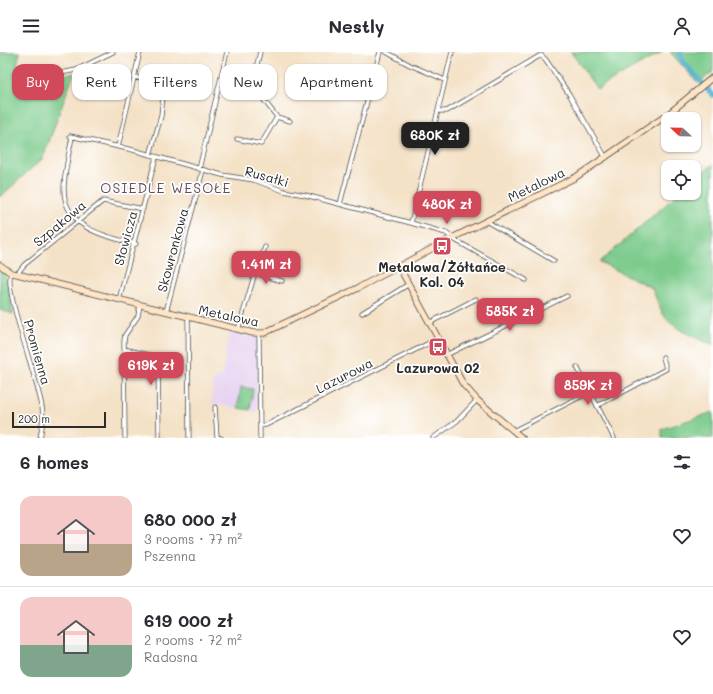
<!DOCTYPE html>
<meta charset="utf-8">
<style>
:root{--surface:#fff;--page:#f7f7f7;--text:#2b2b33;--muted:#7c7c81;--line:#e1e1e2;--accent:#d1495b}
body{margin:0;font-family:Mali,sans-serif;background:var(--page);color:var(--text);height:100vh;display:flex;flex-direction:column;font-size:15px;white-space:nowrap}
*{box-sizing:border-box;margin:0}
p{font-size:13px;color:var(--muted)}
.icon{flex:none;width:22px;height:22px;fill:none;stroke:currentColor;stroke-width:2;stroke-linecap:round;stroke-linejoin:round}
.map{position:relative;height:386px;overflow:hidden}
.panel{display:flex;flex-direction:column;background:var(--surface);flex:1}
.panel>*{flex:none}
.banner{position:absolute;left:12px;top:12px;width:400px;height:36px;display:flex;gap:8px}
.needle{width:26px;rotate:292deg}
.tools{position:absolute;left:661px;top:60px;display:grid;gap:8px}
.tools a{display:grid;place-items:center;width:40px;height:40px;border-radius:8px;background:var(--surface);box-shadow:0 1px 3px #0004;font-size:20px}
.scale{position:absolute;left:12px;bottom:10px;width:94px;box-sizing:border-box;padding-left:4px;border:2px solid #2b2b2b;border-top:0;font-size:11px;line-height:14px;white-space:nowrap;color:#2b2b2b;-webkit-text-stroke:3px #fff;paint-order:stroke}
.price{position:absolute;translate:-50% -34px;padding:0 9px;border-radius:8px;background:var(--accent);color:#fff;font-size:13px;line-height:26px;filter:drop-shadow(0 1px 2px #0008)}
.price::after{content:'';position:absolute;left:50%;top:24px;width:12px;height:9px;margin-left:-6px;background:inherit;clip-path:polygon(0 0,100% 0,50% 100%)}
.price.active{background:#222;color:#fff}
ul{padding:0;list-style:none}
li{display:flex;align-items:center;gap:12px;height:100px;padding:0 20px}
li+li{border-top:1px solid var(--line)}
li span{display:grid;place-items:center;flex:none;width:112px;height:80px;border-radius:12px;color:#555}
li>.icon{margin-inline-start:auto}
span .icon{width:48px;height:48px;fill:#fffc;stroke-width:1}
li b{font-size:17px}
h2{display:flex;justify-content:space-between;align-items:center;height:48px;padding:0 20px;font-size:17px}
.pill{padding:0 14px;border-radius:12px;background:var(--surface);box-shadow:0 1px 3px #0004;font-size:14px;line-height:36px}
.pill.active{background:var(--accent);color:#fff}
header{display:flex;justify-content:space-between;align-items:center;height:52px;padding:0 20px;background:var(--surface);font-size:18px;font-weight:800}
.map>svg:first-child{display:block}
.built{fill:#e6d2f0}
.green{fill:#7ccb8b;stroke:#547b5b}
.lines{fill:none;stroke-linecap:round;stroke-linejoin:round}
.river{stroke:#50aece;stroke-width:5.5}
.street-casing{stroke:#494642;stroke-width:5}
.secondary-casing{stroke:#494642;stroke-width:7}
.street{stroke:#fff;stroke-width:3.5}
.secondary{stroke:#ffe4c6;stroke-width:5.5}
.labels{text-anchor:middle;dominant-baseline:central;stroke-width:3.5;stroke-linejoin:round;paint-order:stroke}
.street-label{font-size:13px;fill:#2b2b2b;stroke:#fff}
.poi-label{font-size:13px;font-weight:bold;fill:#2b2b2b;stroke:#fff}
.neighbourhood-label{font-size:14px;letter-spacing:1px;fill:#615260;stroke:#fff}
</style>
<header><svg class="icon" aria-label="menu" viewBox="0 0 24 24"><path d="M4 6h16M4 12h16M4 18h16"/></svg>Nestly<svg class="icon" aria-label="person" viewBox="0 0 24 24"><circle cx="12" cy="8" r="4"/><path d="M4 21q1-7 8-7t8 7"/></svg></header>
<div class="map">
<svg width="713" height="386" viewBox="0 0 713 386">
<rect width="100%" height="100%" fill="#fff"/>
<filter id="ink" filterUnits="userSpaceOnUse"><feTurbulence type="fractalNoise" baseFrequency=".025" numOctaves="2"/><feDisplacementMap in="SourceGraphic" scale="8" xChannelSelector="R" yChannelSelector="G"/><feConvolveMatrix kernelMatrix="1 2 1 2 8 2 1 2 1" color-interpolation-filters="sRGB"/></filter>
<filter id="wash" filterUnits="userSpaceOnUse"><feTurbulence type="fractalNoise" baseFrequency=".012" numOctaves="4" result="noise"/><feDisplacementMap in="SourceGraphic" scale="16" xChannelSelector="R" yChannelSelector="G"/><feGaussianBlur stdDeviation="0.9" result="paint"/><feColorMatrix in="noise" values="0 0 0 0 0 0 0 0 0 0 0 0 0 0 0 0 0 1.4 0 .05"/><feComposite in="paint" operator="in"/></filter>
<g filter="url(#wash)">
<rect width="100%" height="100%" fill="#f4e2c7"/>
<!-- built -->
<path class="built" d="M 230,278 L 258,285 L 257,360 L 212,352 L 213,329 L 222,323 Z"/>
<!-- green -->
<path class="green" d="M 0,0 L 20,0 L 14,26 L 15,33 L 74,21 L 43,106 L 0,145 Z
M 571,0 L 662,0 L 597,37 Z
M 670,0 L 713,0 L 713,20 L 698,31 Z
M 713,112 L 713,293 C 698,286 675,279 665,265 C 659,257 656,245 652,236 L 600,210 L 679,141 L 694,141 L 694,128 Z
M 0,216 L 5,220 L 13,262 L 0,258 Z
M 241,335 L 253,337 L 250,358 L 238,356 Z
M 713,360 L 713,386 L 662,386 L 662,377 Z"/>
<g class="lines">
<!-- river -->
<path class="river" d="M 679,0 L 683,10 L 713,43"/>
</g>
</g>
<g filter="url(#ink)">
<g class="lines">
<!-- street casing -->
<g class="street-casing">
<path id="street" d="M 260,0 L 252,33 L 277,65 L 290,69
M 386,0 L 410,13 L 445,28
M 452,0 L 411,171 L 446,181 L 455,188 L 526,228
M 17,25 L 21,29 L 76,18 L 113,0
M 135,25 L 164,34 L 161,64 L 150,103
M 438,59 L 447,59 L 541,3 L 546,8 L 569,42 L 606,106
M 70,84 L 133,98 L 222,123 L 254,128 L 284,139 L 305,143 L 411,171
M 72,85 C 69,102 64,121 64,137 C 64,177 107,185 136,192
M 237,87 L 261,92 L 277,65
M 118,95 L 140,0
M 199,117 L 227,0
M 340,152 L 380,0
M 486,169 L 554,209
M 11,221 C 3,237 39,331 42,355 C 44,366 42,376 40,386
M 255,221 L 282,229
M 17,222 L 24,213 L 103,149 L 143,157
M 119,248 L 156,105
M 166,260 L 203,118
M 362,261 L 409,232
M 188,265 L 189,386
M 429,271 L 476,247
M 238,278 L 255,221 L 265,195
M 259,282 L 260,386
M 124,297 L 158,305 L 159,386
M 446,303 L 567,244
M 577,315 L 614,386
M 597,354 L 666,317 L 663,305
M 215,355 L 217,385 L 221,386
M 260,374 L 266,373 L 437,287
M 513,379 L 590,340
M 125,386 L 124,289 L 125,283 L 138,264 L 140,253
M 433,386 L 457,369 L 477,348"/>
</g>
<!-- secondary casing -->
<g class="secondary-casing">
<path id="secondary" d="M 0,213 L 11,221 L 17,222 L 253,281 L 264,281 L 358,236 L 452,186 L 576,125 L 667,63 L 713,25
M 401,213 L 403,222 L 463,332 L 477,348 L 522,386"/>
</g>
<!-- street -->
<use href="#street" class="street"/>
<!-- secondary -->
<use href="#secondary" class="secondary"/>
</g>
</g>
<!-- icons -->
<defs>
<g id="bus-square" transform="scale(1)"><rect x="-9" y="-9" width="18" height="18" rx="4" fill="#d1495b" stroke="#fff"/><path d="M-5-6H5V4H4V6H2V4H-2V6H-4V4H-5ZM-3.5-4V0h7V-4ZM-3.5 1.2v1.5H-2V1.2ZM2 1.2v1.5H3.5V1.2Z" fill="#fff"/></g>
</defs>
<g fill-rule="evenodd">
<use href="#bus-square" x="442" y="194"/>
<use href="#bus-square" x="438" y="295"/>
</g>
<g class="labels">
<!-- street labels -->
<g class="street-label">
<text transform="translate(267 124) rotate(16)">Rusałki</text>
<text transform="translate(536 132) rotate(-26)">Metalowa</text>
<text transform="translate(59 171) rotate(-40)">Szpakowa</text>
<text transform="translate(125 186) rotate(-75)">Słowicza</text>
<text transform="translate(172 198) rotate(-75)">Skowronkowa</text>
<text transform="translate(229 263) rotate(12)">Metalowa</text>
<text transform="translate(38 300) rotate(74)">Promienna</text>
<text transform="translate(344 323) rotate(-27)">Lazurowa</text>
</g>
<!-- poi labels -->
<g class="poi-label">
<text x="442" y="214">Metalowa/Żółtańce<tspan x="442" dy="15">Kol. 04</tspan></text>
<text x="438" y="315">Lazurowa 02</text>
</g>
<!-- neighbourhood labels -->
<g class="neighbourhood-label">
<text x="166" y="135">OSIEDLE WESOŁE</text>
</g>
</g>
</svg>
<div class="tools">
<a><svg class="needle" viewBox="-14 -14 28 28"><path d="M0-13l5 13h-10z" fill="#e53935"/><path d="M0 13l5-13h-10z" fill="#7c7c81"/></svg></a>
<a><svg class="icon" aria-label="locate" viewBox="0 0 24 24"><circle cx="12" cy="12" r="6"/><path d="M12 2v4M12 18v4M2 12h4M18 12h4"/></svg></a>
</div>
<div class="scale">200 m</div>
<b class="price active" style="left:435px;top:104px">680K zł</b>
<b class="price" style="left:447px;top:173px">480K zł</b>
<b class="price" style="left:266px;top:233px">1.41M zł</b>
<b class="price" style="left:510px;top:280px">585K zł</b>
<b class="price" style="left:151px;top:334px">619K zł</b>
<b class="price" style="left:588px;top:354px">859K zł</b>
<div class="banner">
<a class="pill active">Buy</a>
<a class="pill">Rent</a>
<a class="pill">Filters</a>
<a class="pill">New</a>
<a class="pill">Apartment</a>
</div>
</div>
<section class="panel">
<h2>6 homes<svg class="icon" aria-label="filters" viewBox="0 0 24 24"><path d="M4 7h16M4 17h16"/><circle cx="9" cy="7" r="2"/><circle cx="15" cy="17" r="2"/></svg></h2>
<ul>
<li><span style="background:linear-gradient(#f6c9c9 60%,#b9a48a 0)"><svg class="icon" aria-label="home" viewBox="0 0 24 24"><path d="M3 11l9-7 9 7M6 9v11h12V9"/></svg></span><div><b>680 000 zł</b><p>3 rooms · 77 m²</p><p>Pszenna</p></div><svg class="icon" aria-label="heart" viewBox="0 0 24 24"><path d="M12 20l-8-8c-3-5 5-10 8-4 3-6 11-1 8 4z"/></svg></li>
<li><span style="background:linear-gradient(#f6c9c9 60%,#7fa58c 0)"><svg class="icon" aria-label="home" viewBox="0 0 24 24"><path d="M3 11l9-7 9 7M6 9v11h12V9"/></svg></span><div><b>619 000 zł</b><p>2 rooms · 72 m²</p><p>Radosna</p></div><svg class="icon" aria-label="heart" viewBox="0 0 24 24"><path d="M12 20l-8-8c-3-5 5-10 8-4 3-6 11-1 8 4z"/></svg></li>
</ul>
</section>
